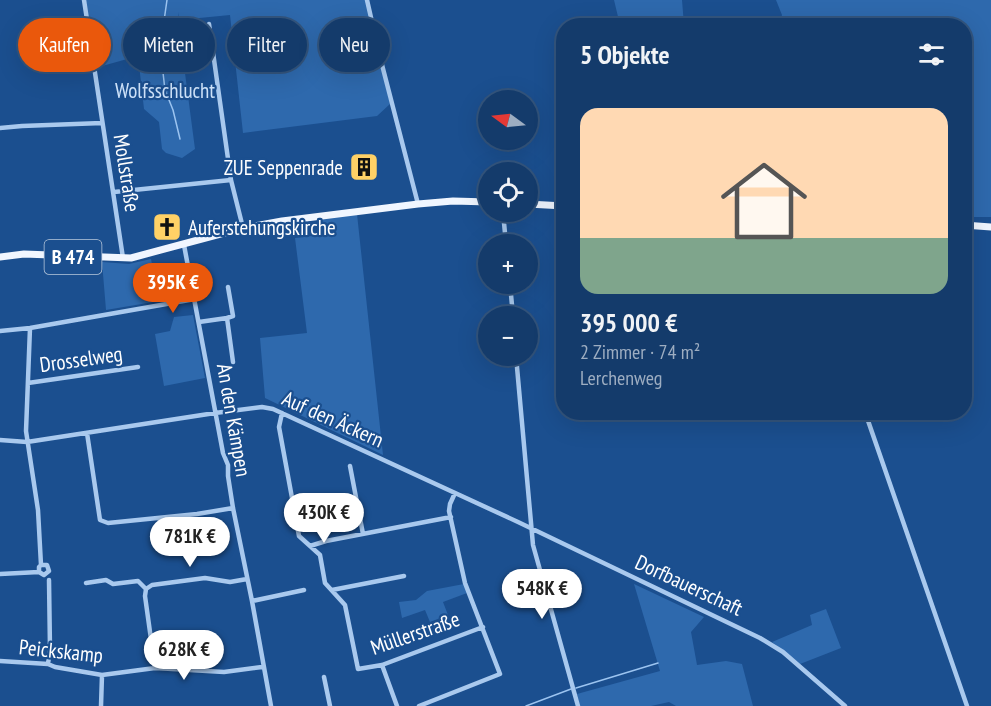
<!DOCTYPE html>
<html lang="de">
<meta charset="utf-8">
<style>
:root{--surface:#143b6b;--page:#214673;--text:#f1f3f6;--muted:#9dadc1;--line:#33557e;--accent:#ea580c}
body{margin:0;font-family:"PT Sans Narrow",sans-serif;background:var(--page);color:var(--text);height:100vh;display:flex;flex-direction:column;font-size:22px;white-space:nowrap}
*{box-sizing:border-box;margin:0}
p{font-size:20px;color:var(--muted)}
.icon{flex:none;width:33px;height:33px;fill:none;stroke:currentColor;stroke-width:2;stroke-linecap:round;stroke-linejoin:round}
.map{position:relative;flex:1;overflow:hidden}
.panel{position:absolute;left:556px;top:18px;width:416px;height:402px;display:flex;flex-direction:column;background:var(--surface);border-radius:24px;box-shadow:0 6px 24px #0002,0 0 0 2px var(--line)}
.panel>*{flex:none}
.hud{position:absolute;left:18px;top:18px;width:448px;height:54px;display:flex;gap:12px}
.needle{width:39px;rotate:285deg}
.tools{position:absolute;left:478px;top:90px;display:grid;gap:12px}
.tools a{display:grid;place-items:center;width:60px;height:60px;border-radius:50%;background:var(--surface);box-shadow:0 6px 24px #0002,0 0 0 2px var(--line);font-size:30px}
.price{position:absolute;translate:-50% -51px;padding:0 14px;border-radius:21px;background:#fff;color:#222;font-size:20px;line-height:39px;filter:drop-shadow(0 2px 3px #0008)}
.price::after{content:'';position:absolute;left:50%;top:36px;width:18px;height:14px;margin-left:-9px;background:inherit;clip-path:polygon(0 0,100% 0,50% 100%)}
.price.current{background:var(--accent);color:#fff}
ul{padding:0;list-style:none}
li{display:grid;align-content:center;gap:12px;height:318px;padding:0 24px}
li+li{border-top:2px solid var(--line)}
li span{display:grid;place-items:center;height:186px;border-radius:18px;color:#555}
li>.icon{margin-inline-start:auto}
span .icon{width:108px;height:108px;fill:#fffc;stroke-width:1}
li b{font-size:26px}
h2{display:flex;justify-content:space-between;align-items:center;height:72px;padding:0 24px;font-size:26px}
.chip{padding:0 21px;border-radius:27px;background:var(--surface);box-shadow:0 6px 24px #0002,0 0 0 2px var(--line);font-size:21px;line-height:54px}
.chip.current{background:var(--accent);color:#fff}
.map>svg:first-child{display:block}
.green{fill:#2e69ad}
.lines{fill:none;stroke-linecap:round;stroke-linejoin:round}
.stream{stroke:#9cc4f0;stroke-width:1.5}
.minor{stroke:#a9c9ee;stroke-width:4.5}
.primary{stroke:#f0f6ff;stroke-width:7}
.labels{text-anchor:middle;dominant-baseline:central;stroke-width:4.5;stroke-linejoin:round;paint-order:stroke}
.shield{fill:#1b4f8f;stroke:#bbcadd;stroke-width:1.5}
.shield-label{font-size:20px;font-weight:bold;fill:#fff}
.park-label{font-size:21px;fill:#cfe3fa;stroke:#1b4f8f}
.poi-label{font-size:21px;fill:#fff;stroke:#1b4f8f;text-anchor:end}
.street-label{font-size:21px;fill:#fff;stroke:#1b4f8f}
</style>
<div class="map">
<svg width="991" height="706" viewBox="0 0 991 706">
<rect width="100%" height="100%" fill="#1b4f8f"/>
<!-- green -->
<path class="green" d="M 85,0 L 366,0 L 390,104 L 377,116 L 243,133 L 230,15 L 179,20 L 178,12 L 178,20 L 195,149 L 182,158 L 166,153 L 162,149 L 159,122 L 144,109 L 138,56 L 95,68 Z
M 614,0 L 682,0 L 684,25 L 620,25 Z
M 776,0 L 991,0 L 991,217 L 965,217 L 964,26 L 779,25 L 782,15 Z
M 357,214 L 383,455 L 265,398 L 260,338 L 307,333 L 295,238 L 320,235 L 319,219 Z
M 151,259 L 159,301 L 106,310 L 102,262 L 129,264 Z
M 193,315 L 205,378 L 164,386 L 155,334 L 170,331 L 174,317 Z
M 464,584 L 467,593 L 443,602 L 448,615 L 430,622 L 425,610 L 402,618 L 399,602 L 416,600 L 427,591 Z
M 634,584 L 704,617 L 691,632 L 697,665 L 726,661 L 742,664 L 753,706 L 676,706 L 669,702 L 651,706 L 580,706 L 577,694 L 660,671 Z
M 826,609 L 841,648 L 800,664 L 772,642 L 812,625 L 810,615 Z"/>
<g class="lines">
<!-- stream -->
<path class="stream" d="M 164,21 L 167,0
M 164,27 L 162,64 L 165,90 L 173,110 L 180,139
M 576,688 L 658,663
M 526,706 L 571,689"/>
<!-- minor -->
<path class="minor" d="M 84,0 L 123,258
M 367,0 L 380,57 L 418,204
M 209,24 L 231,180 L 243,228
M 0,128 L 22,126 L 102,123
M 114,192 L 231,180
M 503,212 L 506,244
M 184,245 L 223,453 L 228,465 L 228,476 L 233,508 L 252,601 L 271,706
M 510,284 L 513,316
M 228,287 L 233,316 L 227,318 L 233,362
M 199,322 L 227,318
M 30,328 L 26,431 L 38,510 L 41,565
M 0,331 L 30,328 L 195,299
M 516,356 L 533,545 L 578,706
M 28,383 L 138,367
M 865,412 L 967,706
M 282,413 L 279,427 L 299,536 L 320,555 L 325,583 L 345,605 L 358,669 L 382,665 L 483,627
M 87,433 L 100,520 L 108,523 L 197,514 L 233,508
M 0,440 L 27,442 L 215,413 L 262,407 L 273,409 L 518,522 L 760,638 L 783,652 L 845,706
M 350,466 L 363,534
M 310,546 L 326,541 L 451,517
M 0,574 L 39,572 L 44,575 L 49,571 L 47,565 L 41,565 L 39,567 L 39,572
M 86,583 L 106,580 L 113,584 L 138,581 L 146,589
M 146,589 L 152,585 L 205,578 L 230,582 L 247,579
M 146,589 L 145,596 L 155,668
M 332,590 L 404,576
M 252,601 L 304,590
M 0,661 L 48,664 L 55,667 L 102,675 L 155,668 L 224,672 L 262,667
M 48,664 L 50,650 L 49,580
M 382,665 L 397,706
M 324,677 L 330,706
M 101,706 L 102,675
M 419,706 L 500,674 L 465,583 L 449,511 L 450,504 L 455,493"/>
<!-- primary -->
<path class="primary" d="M 528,204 L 564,206
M 964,225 L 991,227
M 0,257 L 24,254 L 131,258 L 243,228 L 282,221 L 418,204 L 453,201 L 489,202"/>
</g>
<!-- icons -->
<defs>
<g id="building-square" transform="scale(1.5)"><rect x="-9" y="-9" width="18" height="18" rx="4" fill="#ffd166" stroke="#1b4f8f"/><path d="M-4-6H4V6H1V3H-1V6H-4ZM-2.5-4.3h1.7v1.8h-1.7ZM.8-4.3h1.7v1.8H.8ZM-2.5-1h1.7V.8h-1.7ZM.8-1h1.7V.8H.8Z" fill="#111"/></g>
<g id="church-square" transform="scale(1.5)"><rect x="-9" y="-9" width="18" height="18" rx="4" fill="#ffd166" stroke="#1b4f8f"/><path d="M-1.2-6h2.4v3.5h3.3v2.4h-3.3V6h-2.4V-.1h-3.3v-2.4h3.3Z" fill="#111"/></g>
</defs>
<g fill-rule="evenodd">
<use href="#building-square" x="364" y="167"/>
<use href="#church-square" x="167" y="227"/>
</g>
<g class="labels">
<!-- shield labels -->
<rect class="shield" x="44.5" y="240" width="57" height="34" rx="4.5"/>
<g class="shield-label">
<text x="73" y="257">B 474</text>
</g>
<!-- park labels -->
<g class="park-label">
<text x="165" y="90">Wolfsschlucht</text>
</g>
<!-- poi labels -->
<g class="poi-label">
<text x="343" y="167">ZUE Seppenrade</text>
<text x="188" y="227" text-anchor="start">Auferstehungskirche</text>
</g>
<!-- street labels -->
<g class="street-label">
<text transform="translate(127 173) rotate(81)">Mollstraße</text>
<text transform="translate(81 359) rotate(-8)">Drosselweg</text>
<text transform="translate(333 419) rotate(24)">Auf den Äckern</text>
<text transform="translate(234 420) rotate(80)">An den Kämpen</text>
<text transform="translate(689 585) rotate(25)">Dorfbauerschaft</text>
<text transform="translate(415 633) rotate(-19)">Müllerstraße</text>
<text transform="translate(61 651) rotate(6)">Peickskamp</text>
</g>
</g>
</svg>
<div class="tools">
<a><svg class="needle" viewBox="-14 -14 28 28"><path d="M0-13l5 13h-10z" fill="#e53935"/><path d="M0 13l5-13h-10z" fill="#9dadc1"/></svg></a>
<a><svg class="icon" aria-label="locate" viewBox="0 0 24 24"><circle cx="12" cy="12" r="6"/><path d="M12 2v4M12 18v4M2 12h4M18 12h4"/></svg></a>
<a>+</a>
<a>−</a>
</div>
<b class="price current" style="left:173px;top:314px">395K €</b>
<b class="price" style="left:324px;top:544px">430K €</b>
<b class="price" style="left:190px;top:568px">781K €</b>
<b class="price" style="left:542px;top:620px">548K €</b>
<b class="price" style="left:184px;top:681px">628K €</b>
<div class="hud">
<a class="chip current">Kaufen</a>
<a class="chip">Mieten</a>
<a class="chip">Filter</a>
<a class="chip">Neu</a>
</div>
<section class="panel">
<h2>5 Objekte<svg class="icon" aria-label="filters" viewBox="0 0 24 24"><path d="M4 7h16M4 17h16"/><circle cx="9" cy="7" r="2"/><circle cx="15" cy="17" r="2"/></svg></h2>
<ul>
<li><span style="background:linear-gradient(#ffd9b3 70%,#7fa58c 0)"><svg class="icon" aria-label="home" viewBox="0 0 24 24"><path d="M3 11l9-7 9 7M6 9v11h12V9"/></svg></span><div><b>395 000 €</b><p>2 Zimmer · 74 m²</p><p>Lerchenweg</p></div></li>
</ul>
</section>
</div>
